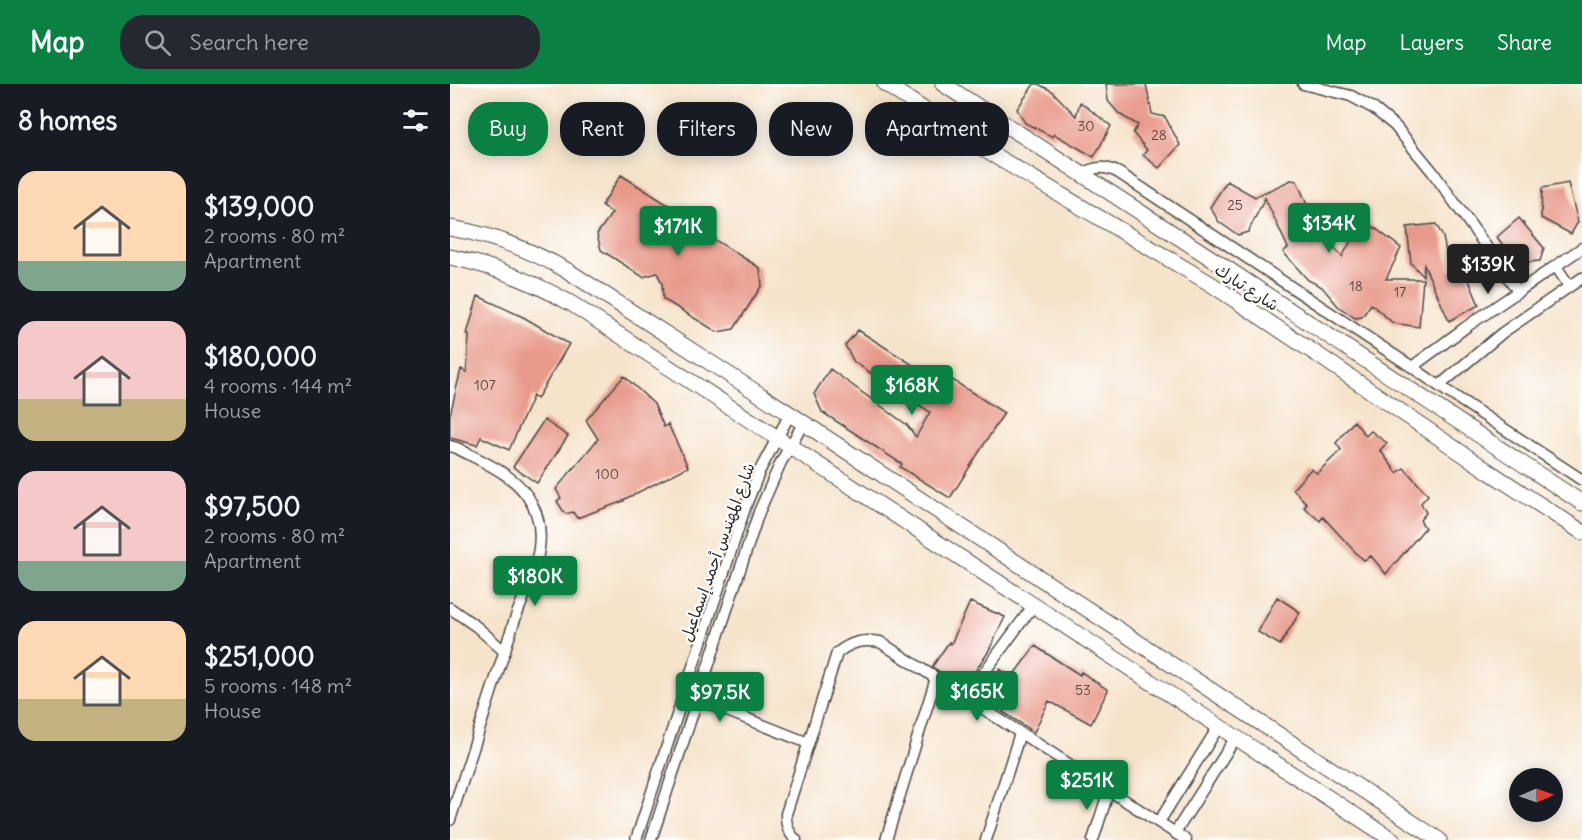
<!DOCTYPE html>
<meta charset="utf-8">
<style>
:root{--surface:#171b24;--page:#242831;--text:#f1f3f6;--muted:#9ea1a6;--accent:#0b8043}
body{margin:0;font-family:Delius,"Playpen Sans Arabic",sans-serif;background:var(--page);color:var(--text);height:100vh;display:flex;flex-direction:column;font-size:22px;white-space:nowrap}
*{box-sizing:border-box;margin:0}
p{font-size:20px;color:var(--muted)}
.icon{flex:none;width:33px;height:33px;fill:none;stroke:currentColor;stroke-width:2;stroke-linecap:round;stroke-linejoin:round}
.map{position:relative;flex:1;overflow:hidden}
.sheet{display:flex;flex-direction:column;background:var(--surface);width:450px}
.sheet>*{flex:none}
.top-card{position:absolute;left:18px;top:18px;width:570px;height:54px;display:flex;gap:12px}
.needle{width:39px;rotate:88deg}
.fabs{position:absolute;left:1059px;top:684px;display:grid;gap:12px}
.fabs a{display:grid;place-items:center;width:54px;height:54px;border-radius:50%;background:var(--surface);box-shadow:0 3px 15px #0003;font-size:30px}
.price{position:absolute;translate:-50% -51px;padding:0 14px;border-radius:6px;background:var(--accent);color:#fff;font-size:20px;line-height:39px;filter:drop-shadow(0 2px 3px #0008)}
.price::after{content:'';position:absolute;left:50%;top:36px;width:18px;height:14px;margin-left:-9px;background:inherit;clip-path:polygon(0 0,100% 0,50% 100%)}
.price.active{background:#222;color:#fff}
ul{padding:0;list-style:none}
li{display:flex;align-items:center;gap:18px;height:150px;padding:0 18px}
li span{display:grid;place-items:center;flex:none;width:168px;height:120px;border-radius:18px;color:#555}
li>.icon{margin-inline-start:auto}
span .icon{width:72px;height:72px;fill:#fffc;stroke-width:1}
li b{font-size:26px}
h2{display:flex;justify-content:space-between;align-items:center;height:72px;padding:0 18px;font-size:26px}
.chip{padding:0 21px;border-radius:24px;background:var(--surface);box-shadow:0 3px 15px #0003;font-size:21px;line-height:54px}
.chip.active{background:var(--accent);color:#fff}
header{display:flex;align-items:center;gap:36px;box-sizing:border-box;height:84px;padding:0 30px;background:var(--accent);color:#fff}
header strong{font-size:28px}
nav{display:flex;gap:33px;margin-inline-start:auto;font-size:21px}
.search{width:420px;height:54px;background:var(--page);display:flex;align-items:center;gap:15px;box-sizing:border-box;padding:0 21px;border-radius:24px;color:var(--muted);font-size:22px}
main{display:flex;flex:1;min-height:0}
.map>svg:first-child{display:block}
.building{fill:#e89a8a}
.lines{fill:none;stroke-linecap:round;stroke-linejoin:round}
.street-casing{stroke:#494743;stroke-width:13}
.secondary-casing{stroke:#494743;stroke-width:17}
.street{stroke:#fff;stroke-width:10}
.secondary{stroke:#fff;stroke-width:15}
.labels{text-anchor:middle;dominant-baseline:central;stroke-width:4.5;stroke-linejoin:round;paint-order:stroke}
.number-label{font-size:14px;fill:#5a4743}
.street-label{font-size:16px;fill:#2b2b2b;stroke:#fff}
</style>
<header>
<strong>Map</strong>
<div class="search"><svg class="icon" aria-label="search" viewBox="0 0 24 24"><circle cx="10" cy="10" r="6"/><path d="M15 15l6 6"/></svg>Search here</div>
<nav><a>Map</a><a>Layers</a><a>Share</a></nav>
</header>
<main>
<section class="sheet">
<h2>8 homes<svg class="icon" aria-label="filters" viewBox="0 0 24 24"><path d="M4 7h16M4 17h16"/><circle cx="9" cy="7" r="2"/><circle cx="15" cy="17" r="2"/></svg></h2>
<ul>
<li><span style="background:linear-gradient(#ffd9b3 75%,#7fa58c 0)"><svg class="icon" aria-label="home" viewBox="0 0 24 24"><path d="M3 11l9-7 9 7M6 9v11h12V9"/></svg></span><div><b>$139,000</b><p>2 rooms · 80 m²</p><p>Apartment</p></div></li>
<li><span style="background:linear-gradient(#f6c9c9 65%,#c2b280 0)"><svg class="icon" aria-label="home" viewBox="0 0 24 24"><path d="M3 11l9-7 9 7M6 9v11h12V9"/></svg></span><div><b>$180,000</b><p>4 rooms · 144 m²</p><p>House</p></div></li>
<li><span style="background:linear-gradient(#f6c9c9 75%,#7fa58c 0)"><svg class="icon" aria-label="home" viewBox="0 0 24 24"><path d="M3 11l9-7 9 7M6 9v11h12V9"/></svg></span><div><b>$97,500</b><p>2 rooms · 80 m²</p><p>Apartment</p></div></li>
<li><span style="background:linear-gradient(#ffd9b3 65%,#c2b280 0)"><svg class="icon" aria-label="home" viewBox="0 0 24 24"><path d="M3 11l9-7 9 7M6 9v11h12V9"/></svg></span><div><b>$251,000</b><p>5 rooms · 148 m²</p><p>House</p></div></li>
</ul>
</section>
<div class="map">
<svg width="1132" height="756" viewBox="0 0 1132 756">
<rect width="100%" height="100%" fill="#fff"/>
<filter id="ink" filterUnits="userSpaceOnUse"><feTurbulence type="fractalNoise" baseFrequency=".0167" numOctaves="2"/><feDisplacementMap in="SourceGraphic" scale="12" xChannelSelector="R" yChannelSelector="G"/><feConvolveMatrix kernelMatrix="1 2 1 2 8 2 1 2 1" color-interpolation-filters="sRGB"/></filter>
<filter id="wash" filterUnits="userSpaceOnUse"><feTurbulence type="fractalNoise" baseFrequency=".008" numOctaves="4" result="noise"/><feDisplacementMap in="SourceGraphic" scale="24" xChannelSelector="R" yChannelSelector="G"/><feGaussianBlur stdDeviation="1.35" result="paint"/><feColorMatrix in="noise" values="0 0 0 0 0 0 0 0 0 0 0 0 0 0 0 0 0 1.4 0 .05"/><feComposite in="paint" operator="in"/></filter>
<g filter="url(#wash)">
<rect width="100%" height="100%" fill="#f5e3ca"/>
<g id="blocks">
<!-- building -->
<path class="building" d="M 584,0 L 588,0 L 602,7 L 626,32 L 630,18 L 661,42 L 644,73 L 604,50 L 603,53 L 575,39 L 567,25 Z
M 656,0 L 696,0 L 702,30 L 715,33 L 730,61 L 709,84 L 693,71 L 697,66 L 683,49 L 688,41 L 669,30 L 658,17 Z
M 171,91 L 242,136 L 249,146 L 310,184 L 312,201 L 284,245 L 267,248 L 213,215 L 212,199 L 207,189 L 193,193 L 151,166 L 147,150 L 162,129 L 152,121 Z
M 841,96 L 847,97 L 863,135 L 862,137 L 892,173 L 910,140 L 921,141 L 951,164 L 936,195 L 973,195 L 969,243 L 943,239 L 921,220 L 912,233 L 905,234 L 888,222 L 872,203 L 858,196 L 833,168 L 838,164 L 815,114 L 798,148 L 788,151 L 769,138 L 760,123 L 777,97 L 805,113 Z
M 1118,99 L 1128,138 L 1121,150 L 1091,134 L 1092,104 Z
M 1069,134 L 1094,164 L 1090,177 L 1066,179 L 1047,153 Z
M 986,140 L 993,153 L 1000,188 L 1013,182 L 1029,221 L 999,237 L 974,181 L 973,192 L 961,179 L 957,143 Z
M 28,212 L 75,234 L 119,260 L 87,315 L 83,312 L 59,366 L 31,353 L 27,361 L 0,354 L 0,331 L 11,285 L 17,288 L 19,251 L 17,250 Z
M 408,246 L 494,301 L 498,293 L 554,329 L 500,414 L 450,383 L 452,380 L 372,328 L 364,310 L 380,285 L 457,341 L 466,353 L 480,328 L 404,278 L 395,261 Z
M 174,292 L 204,320 L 214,343 L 218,340 L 238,383 L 173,416 L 174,417 L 127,434 L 123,428 L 115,430 L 107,417 L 111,414 L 106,405 L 148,355 L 136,336 Z
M 94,336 L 118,352 L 87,399 L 63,383 Z
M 904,337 L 916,352 L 921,347 L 937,359 L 930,366 L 947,389 L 954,384 L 978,411 L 971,419 L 976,429 L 970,436 L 975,444 L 936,490 L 921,472 L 914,476 L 908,471 L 873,433 L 870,437 L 854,423 L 857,420 L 843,405 L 861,385 L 867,389 L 891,366 L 886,359 Z
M 827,513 L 850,528 L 830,561 L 808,548 Z
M 520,518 L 555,533 L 537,570 L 514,603 L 482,583 L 499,558 L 501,560 Z
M 585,562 L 630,591 L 631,588 L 658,606 L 641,640 L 599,617 L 584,648 L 553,628 L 548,615 L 555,604 L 542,598 L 550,585 L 562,593 Z"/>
</g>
</g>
<g filter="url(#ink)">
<use href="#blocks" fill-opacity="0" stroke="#494743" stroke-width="1.5"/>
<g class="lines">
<!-- street casing -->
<g class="street-casing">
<path id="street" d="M 853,0 L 901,12 L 923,24 L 945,42 L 982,87 L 1068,207
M 632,90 C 645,82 655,82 669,89 L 962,283 L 989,302 L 1132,396
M 1106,182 L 1119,202
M 962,283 L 1016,243 L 1132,164
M 989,302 L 1052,249 L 1132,194
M 0,362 L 7,364 C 34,379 68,391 82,420 C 89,433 91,449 89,464 C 86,488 71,517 63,541 C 42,606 21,671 0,736
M 0,524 L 27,543 L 55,568
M 516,613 L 583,522
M 247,615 L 358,659
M 709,738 L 769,642
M 725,749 L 786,653
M 186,756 L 296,421 L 310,386 L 340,330
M 201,756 L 309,428 L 331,378 L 353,340
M 346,756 C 338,748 336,741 336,730 L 387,569 C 401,558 413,555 430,558 L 736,756
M 436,756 L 486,594
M 536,756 L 570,649
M 643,756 L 659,706"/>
</g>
<!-- secondary casing -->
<g class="secondary-casing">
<path id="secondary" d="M 435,0 L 535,66 L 761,200 L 868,271 L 1038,387 L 1132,448
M 493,0 L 770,180 L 1132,419
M 0,144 C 42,151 81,166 118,187 L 340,330 L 989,756
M 0,173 C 44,182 84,198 122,220 L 943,756"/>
</g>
<!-- street -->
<use href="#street" class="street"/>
<!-- secondary -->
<use href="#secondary" class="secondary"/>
</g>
</g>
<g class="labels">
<!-- number labels -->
<g class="number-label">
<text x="636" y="42">30</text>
<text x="709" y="51">28</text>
<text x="785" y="121">25</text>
<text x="906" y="202">18</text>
<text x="950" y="208">17</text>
<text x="35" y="301">107</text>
<text x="157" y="390">100</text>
<text x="633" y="606">53</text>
</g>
<!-- street labels -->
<g class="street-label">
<text transform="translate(797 203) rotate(33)">شارع تبارك</text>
<text transform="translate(267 468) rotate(-70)">شارع المهندس أحمد إسماعيل</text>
</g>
</g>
</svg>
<div class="fabs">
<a><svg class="needle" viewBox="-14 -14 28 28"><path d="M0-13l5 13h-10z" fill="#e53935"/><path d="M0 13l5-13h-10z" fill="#9ea1a6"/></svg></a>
</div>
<b class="price" style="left:879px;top:170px">$134K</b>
<b class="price" style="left:228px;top:173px">$171K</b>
<b class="price active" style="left:1038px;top:211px">$139K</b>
<b class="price" style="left:462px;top:332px">$168K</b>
<b class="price" style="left:85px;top:523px">$180K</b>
<b class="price" style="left:527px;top:638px">$165K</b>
<b class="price" style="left:270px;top:639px">$97.5K</b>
<b class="price" style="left:637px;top:727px">$251K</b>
<div class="top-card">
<a class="chip active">Buy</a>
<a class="chip">Rent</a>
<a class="chip">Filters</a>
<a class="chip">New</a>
<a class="chip">Apartment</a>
</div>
</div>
</main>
